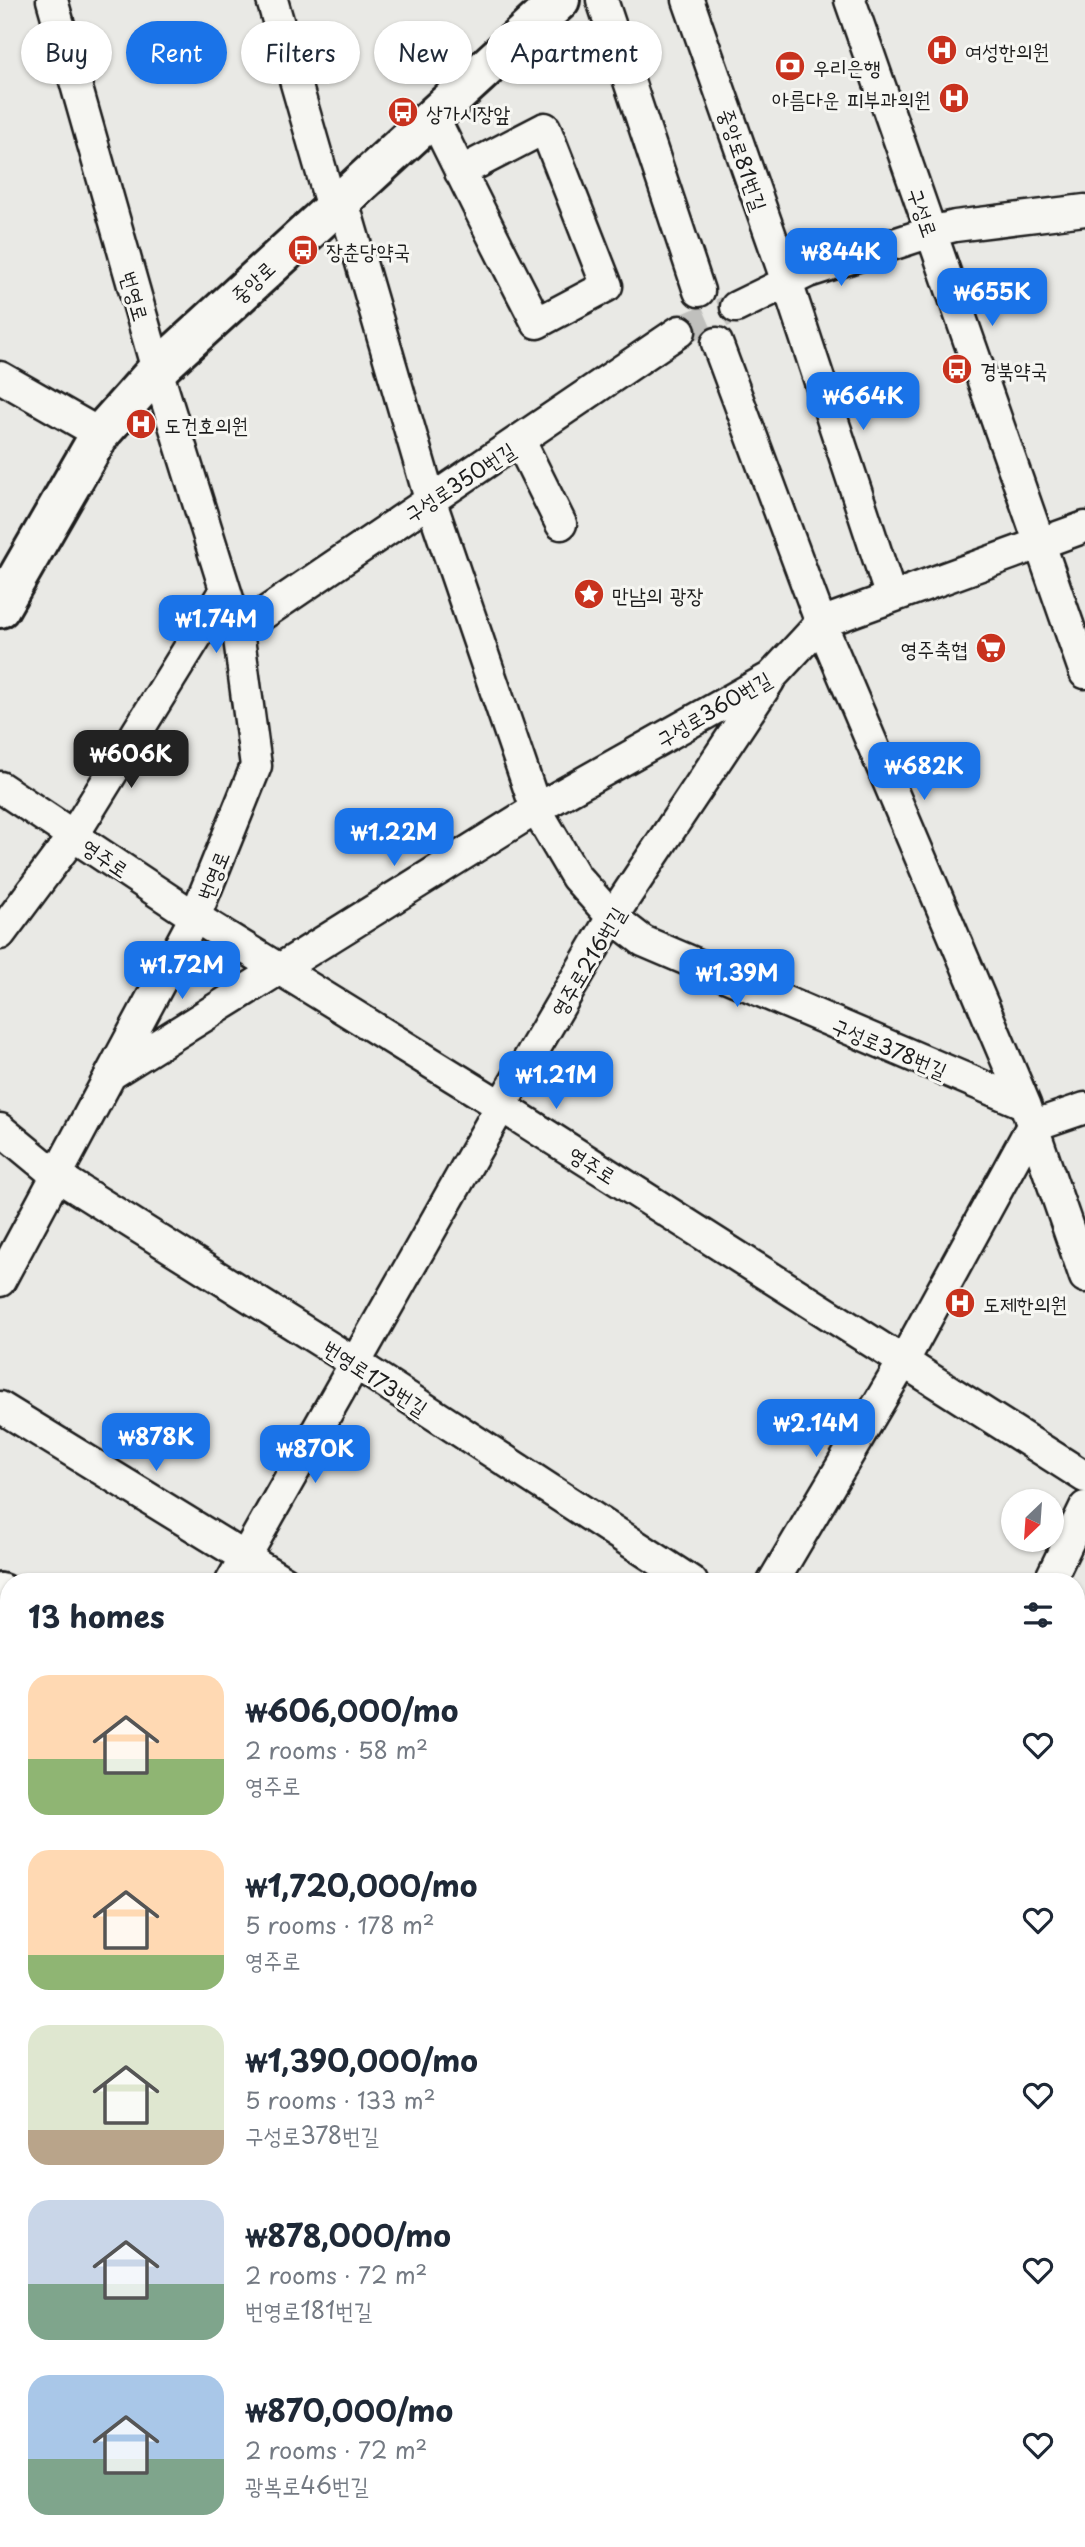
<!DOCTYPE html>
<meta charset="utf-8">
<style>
:root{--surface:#fff;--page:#f2f2f3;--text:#1f2937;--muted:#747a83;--accent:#1a73e8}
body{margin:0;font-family:"Playpen Sans","Poor Story",sans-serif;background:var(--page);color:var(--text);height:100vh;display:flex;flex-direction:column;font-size:26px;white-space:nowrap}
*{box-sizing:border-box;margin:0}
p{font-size:23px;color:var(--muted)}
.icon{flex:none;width:38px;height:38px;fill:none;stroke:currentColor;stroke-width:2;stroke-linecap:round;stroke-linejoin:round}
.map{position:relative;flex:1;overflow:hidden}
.drawer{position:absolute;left:0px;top:1573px;width:1085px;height:975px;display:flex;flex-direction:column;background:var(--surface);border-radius:28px 28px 0 0;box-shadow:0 2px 5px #0004}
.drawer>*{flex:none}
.top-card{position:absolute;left:21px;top:21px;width:700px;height:63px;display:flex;gap:14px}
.needle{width:46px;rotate:205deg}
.controls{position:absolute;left:1001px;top:1489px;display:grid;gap:14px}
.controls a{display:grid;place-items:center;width:63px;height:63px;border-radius:50%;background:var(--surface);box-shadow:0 2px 5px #0004;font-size:35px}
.price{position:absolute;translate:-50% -60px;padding:0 16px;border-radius:14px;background:var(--accent);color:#fff;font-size:23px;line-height:46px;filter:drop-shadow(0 2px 4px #0008)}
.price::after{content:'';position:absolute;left:50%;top:42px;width:21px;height:16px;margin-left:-10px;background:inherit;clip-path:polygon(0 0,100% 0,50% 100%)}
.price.active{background:#222;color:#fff}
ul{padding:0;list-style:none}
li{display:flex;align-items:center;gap:21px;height:175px;padding:0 28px}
li span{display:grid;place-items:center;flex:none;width:196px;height:140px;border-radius:21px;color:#555}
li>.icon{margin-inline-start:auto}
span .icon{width:84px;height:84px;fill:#fffc;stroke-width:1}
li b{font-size:30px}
h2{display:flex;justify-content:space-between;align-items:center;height:84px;padding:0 28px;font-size:30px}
.pill{padding:0 24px;border-radius:32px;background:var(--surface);box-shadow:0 2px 5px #0004;font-size:24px;line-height:63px}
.pill.active{background:var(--accent);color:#fff}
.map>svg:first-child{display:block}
.built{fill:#dadad6}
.green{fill:#cbcbc7;stroke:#747472;stroke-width:2}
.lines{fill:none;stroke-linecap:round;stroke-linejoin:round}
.minor-tunnel{stroke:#c0c0bd;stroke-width:30;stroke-dasharray:30 15;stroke-linecap:butt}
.minor-casing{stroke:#1c1c1c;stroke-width:35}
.major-casing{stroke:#1c1c1c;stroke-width:44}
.minor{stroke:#f6f6f2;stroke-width:30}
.major{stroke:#f6f6f2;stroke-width:38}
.labels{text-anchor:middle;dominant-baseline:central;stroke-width:6;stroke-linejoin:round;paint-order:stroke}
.poi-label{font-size:21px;fill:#1c1c1c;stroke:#f6f6f2;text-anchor:start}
.street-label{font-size:21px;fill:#1c1c1c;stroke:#f6f6f2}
</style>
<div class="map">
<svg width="1085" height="2547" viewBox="0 0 1085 2547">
<rect width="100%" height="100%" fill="#e9e9e5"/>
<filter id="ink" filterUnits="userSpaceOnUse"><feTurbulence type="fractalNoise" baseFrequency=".0143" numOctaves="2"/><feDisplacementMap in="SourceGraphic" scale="14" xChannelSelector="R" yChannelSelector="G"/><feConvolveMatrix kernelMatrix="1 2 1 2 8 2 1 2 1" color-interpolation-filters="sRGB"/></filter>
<g filter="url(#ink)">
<!-- built -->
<path class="built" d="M 0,1623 L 9,1627 L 9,1642 L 0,1658 Z
M 1085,2090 L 1085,2443 L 1076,2444 L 1076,2091 Z"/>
<!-- green -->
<path class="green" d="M 1076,2115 L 1085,2115 L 1085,2283 L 1076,2284 Z
M 0,2347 L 9,2354 L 9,2440 L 0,2442 Z"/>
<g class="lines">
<!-- minor-tunnel -->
<path class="minor-tunnel" d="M 680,331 L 736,307"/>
<!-- minor casing -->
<g class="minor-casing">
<path id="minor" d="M 272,0 L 332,208
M 602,0 L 699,291
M 688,0 L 787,282 L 891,597
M 850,0 L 1085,673
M 433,116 C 467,185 501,254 537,323 L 607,286 L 545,128 L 460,172
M 342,198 L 430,499 L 536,809 L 576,877 L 612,917 L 643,941 L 1025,1104
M 736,307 L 808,272 L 931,232 L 955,226 L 1085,210
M 717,343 L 821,623 L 1025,1104 L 1085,1277
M 0,377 L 100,434
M 520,441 L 561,524
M 238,631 L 680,331
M 0,787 L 195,917 L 501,1106 L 1085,1477
M 0,934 L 73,836 L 225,590
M 113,1073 L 536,809 L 771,677 L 821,623 L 1085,527
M 0,1129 L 57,1176 L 355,1363 L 692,1582
M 0,1281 L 195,917 L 256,766 L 238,631 L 157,370 L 52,0
M 0,1407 L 285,1582
M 231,1582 L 501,1106 L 612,917 L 769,681
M 773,1582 L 903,1362 L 1032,1126 L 1085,1108
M 1049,1582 L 1085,1507
M 1076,1779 L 1085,1783
M 0,2021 L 9,2028
M 827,2539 L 839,2547
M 204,2547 L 206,2539
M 477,2547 L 478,2539
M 746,2547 L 751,2539"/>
</g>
<!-- major casing -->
<g class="major-casing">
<path id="major" d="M 0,608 L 100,434 L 157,370 L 560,0
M 0,1593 L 9,1598
M 1076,2001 L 1085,2002"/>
</g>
<!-- minor -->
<use href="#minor" class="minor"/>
<!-- major -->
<use href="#major" class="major"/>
</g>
</g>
<!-- icons -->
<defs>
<g id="hospital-disc" transform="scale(1.575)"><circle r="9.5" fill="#c8321e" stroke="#f6f6f2"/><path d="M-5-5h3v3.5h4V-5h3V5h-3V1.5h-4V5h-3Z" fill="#fff"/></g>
<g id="bank-disc" transform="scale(1.575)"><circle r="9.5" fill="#c8321e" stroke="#f6f6f2"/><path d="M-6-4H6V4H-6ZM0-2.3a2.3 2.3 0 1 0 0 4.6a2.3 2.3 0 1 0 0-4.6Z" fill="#fff"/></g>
<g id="bus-disc" transform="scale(1.575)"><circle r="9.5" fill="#c8321e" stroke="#f6f6f2"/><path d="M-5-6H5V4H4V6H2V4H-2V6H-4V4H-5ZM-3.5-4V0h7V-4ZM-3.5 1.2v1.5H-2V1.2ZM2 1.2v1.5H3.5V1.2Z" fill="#fff"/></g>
<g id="sight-disc" transform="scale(1.575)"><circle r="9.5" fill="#c8321e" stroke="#f6f6f2"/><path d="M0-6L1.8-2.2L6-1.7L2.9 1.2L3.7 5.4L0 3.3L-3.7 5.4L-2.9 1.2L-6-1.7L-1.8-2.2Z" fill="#fff"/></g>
<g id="supermarket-disc" transform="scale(1.575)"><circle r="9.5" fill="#c8321e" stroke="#f6f6f2"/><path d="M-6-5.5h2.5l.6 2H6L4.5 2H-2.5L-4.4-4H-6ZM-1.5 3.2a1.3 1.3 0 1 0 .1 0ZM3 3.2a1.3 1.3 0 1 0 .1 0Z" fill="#fff"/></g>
</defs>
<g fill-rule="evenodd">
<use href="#hospital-disc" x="942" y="50"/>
<use href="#bank-disc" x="790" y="66"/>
<use href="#hospital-disc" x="954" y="98"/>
<use href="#bus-disc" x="403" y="112"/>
<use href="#bus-disc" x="303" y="250"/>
<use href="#bus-disc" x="957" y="369"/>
<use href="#hospital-disc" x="141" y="424"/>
<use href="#sight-disc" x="589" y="594"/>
<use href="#supermarket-disc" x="991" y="648"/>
<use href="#hospital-disc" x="960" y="1303"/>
</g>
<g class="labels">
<!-- poi labels -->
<g class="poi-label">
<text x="965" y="50">여성한의원</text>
<text x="813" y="66">우리은행</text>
<text x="931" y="98" text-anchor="end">아름다운 피부과의원</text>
<text x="426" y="112">상가시장앞</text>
<text x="326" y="250">장춘당약국</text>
<text x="980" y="369">경북약국</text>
<text x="164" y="424">도건호의원</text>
<text x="612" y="594">만남의 광장</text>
<text x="968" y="648" text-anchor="end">영주축협</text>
<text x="983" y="1303">도제한의원</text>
</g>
<!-- street labels -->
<g class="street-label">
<text transform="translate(744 159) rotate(71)">중앙로81번길</text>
<text transform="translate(924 212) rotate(71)">구성로</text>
<text transform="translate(252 281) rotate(-43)">중앙로</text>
<text transform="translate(136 296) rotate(74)">번영로</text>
<text transform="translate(459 481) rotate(-33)">구성로350번길</text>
<text transform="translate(713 708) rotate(-30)">구성로360번길</text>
<text transform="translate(106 857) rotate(34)">영주로</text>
<text transform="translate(212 875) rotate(-68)">번영로</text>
<text transform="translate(587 961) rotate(-59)">영주로216번길</text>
<text transform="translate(890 1047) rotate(23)">구성로378번길</text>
<text transform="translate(593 1164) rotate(32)">영주로</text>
<text transform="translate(376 1377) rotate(33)">번영로173번길</text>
</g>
</g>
</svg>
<div class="controls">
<a><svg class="needle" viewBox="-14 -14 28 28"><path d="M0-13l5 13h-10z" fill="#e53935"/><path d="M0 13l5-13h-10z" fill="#747a83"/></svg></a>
</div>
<b class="price" style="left:841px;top:288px">₩844K</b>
<b class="price" style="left:992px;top:328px">₩655K</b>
<b class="price" style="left:863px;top:432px">₩664K</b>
<b class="price" style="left:216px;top:655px">₩1.74M</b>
<b class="price active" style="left:131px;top:790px">₩606K</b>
<b class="price" style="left:924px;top:802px">₩682K</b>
<b class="price" style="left:394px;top:868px">₩1.22M</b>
<b class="price" style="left:182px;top:1001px">₩1.72M</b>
<b class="price" style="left:737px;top:1009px">₩1.39M</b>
<b class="price" style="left:556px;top:1111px">₩1.21M</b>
<b class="price" style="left:816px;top:1459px">₩2.14M</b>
<b class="price" style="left:156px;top:1473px">₩878K</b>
<b class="price" style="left:315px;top:1485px">₩870K</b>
<div class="top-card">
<a class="pill">Buy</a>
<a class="pill active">Rent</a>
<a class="pill">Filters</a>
<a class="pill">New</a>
<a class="pill">Apartment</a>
</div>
<section class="drawer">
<h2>13 homes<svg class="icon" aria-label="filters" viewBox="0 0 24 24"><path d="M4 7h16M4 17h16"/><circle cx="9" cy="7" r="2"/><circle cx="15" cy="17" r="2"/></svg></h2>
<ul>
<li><span style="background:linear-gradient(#ffd9b3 60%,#8fb573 0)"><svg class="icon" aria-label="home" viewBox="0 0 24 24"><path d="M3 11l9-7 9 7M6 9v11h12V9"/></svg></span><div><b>₩606,000/mo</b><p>2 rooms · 58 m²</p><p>영주로</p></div><svg class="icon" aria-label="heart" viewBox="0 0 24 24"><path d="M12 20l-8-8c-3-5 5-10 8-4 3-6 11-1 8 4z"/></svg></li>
<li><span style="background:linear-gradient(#ffd9b3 75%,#8fb573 0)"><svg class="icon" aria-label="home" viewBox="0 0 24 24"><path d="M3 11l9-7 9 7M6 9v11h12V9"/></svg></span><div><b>₩1,720,000/mo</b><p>5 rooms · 178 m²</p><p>영주로</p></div><svg class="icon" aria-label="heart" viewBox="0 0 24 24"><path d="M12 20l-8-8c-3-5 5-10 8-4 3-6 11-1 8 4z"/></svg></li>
<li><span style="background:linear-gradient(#dfe7d0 75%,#b9a48a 0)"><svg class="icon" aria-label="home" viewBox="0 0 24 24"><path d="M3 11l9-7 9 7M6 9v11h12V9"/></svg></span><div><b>₩1,390,000/mo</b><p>5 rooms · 133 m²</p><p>구성로378번길</p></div><svg class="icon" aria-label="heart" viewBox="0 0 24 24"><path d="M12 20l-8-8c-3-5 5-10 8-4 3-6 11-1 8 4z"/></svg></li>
<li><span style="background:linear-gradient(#c9d6e8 60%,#7fa58c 0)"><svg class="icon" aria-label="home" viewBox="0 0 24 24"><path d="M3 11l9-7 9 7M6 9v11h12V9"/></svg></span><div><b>₩878,000/mo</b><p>2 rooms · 72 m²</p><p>번영로181번길</p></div><svg class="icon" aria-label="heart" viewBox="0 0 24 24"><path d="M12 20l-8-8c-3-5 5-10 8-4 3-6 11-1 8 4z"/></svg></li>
<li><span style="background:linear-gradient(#a9c7e8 60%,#7fa58c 0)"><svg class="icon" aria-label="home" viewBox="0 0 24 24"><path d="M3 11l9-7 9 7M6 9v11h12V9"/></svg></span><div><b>₩870,000/mo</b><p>2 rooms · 72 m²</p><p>광복로46번길</p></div><svg class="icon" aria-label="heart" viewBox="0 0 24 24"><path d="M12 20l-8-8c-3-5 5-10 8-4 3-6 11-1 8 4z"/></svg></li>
</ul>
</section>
</div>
